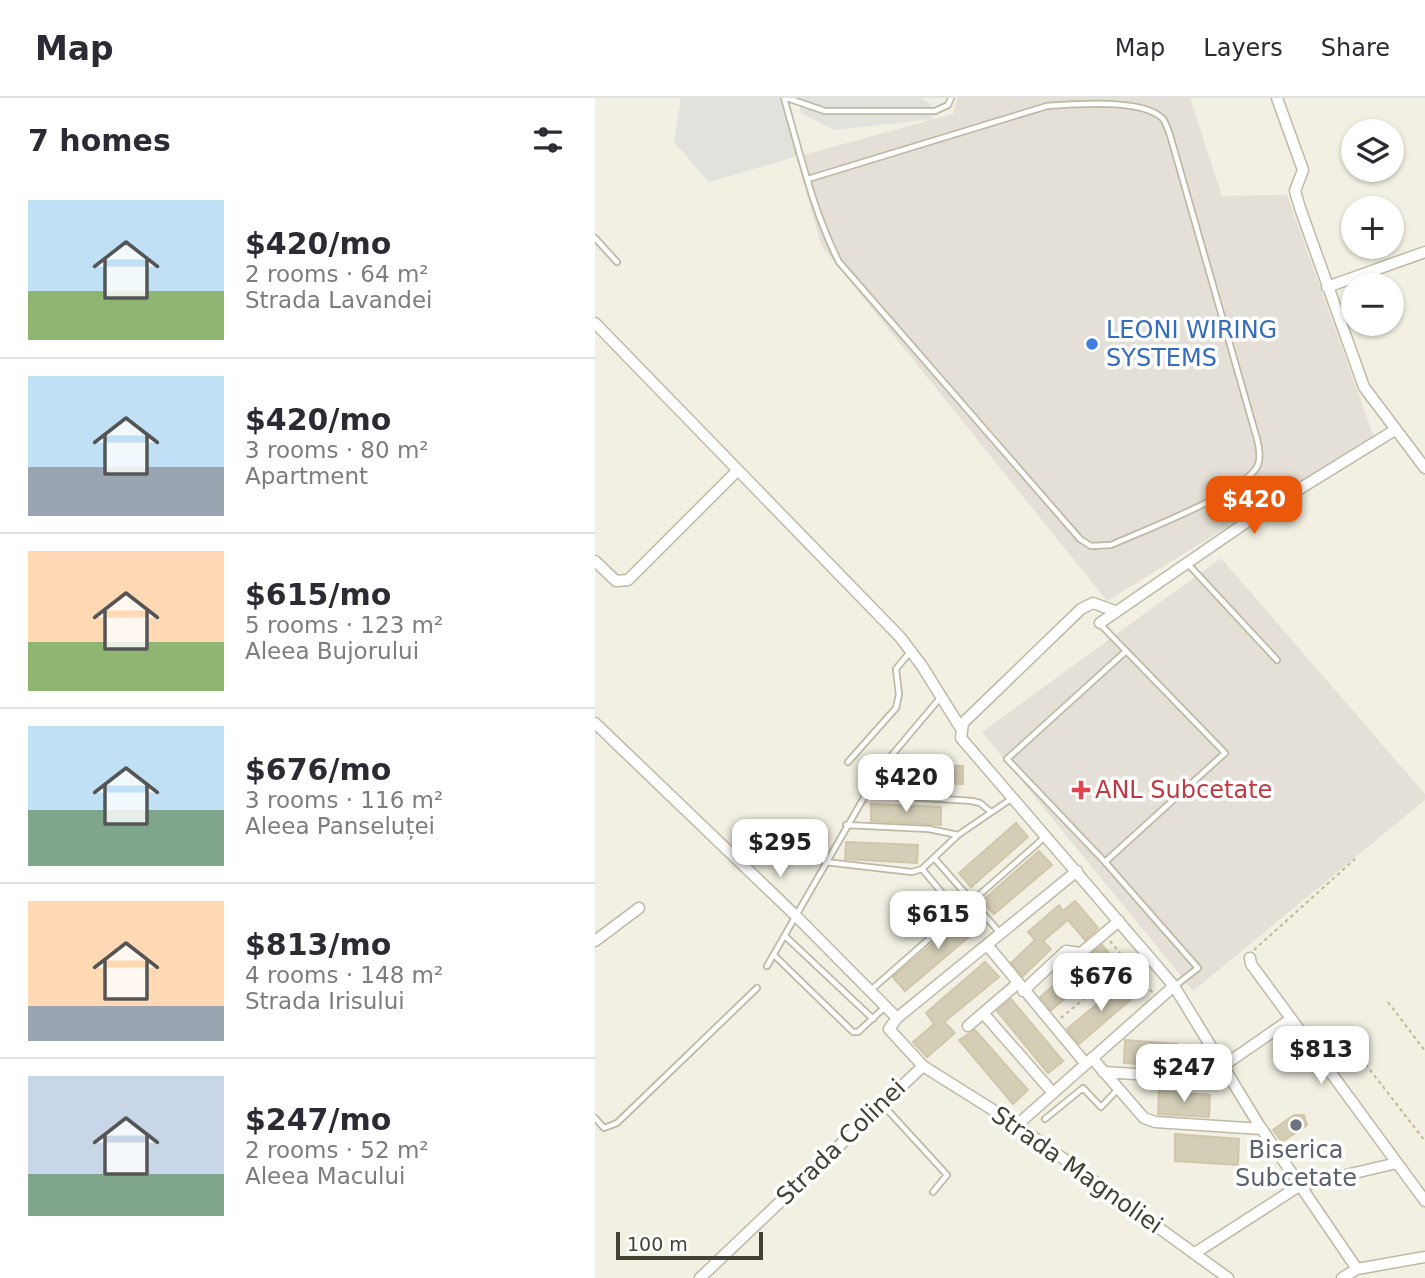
<!DOCTYPE html>
<meta charset="utf-8">
<style>
:root{--surface:#fff;--page:#f7f7f7;--text:#2b2b33;--muted:#7c7c81;--line:#e1e1e2;--accent:#ea580c}
body{margin:0;font-family:"DejaVu Sans",sans-serif;background:var(--page);color:var(--text);height:100vh;display:flex;flex-direction:column;font-size:26px;white-space:nowrap}
*{box-sizing:border-box;margin:0}
p{font-size:23px;color:var(--muted)}
.icon{flex:none;width:38px;height:38px;fill:none;stroke:currentColor;stroke-width:2;stroke-linecap:round;stroke-linejoin:round}
.map{position:relative;flex:1;overflow:hidden}
.side{display:flex;flex-direction:column;background:var(--surface);width:595px}
.side>*{flex:none}
.controls{position:absolute;left:746px;top:21px;display:grid;gap:14px}
.controls a{display:grid;place-items:center;width:63px;height:63px;border-radius:50%;background:var(--surface);box-shadow:0 2px 5px #0004;font-size:35px}
.scale{position:absolute;left:21px;bottom:18px;width:147px;box-sizing:border-box;padding-left:7px;border:4px solid #444033;border-top:0;font-size:19px;line-height:24px;white-space:nowrap;color:#444033;-webkit-text-stroke:5px #fff;paint-order:stroke}
.price{position:absolute;translate:-50% -60px;padding:0 16px;border-radius:14px;background:#fff;color:#222;font-size:23px;line-height:46px;filter:drop-shadow(0 2px 4px #0008)}
.price::after{content:'';position:absolute;left:50%;top:42px;width:21px;height:16px;margin-left:-10px;background:inherit;clip-path:polygon(0 0,100% 0,50% 100%)}
.price.on{background:var(--accent);color:#fff}
ul{padding:0;list-style:none}
li{display:flex;align-items:center;gap:21px;height:175px;padding:0 28px}
li+li{border-top:2px solid var(--line)}
li span{display:grid;place-items:center;flex:none;width:196px;height:140px;border-radius:0px;color:#555}
li>.icon{margin-inline-start:auto}
span .icon{width:84px;height:84px;fill:#fffc;stroke-width:1}
li b{font-size:30px}
h2{display:flex;justify-content:space-between;align-items:center;height:84px;padding:0 28px;font-size:30px}
header{display:flex;align-items:center;gap:42px;box-sizing:border-box;height:98px;padding:0 35px;background:var(--surface);border-bottom:2px solid var(--line)}
header strong{font-size:33px}
nav{display:flex;gap:38px;margin-inline-start:auto;font-size:24px}
main{display:flex;flex:1;min-height:0}
.map>svg:first-child{display:block}
.industrial{fill:#e4e0d8}
.parking{fill:#e2e1db}
.building{fill:#d4ceb7;stroke:#d0c7aa;stroke-width:2}
.lines{fill:none;stroke-linecap:round;stroke-linejoin:round}
.service-casing{stroke:#beb9a5;stroke-width:8}
.minor-casing{stroke:#beb9a5;stroke-width:13}
.path{stroke:#c1b895;stroke-width:2;stroke-dasharray:3.5 3.5;stroke-linecap:butt}
.service{stroke:#fff;stroke-width:4.5}
.minor{stroke:#fff;stroke-width:10}
.shop-dot{fill:#3f7fe0;stroke:#fff;stroke-width:2.5}
.health-dot{fill:#e0444e;stroke:#fff;stroke-width:2.5}
.worship-dot{fill:#6b7280;stroke:#fff;stroke-width:2.5}
.labels{text-anchor:middle;dominant-baseline:central;stroke-width:7;stroke-linejoin:round;paint-order:stroke}
.shop-label{font-size:24px;fill:#366cbe;stroke:#fff;text-anchor:start}
.health-label{font-size:24px;fill:#be3a42;stroke:#fff;text-anchor:start}
.street-label{font-size:24px;fill:#444033;stroke:#fff}
.worship-label{font-size:24px;fill:#5b616d;stroke:#fff}
</style>
<header>
<strong>Map</strong>
<nav><a>Map</a><a>Layers</a><a>Share</a></nav>
</header>
<main>
<section class="side">
<h2>7 homes<svg class="icon" aria-label="filters" viewBox="0 0 24 24"><path d="M4 7h16M4 17h16"/><circle cx="9" cy="7" r="2"/><circle cx="15" cy="17" r="2"/></svg></h2>
<ul>
<li><span style="background:linear-gradient(#bfe0f5 65%,#8fb573 0)"><svg class="icon" aria-label="home" viewBox="0 0 24 24"><path d="M3 11l9-7 9 7M6 9v11h12V9"/></svg></span><div><b>$420/mo</b><p>2 rooms · 64 m²</p><p>Strada Lavandei</p></div></li>
<li><span style="background:linear-gradient(#bfe0f5 65%,#9aa5b1 0)"><svg class="icon" aria-label="home" viewBox="0 0 24 24"><path d="M3 11l9-7 9 7M6 9v11h12V9"/></svg></span><div><b>$420/mo</b><p>3 rooms · 80 m²</p><p>Apartment</p></div></li>
<li><span style="background:linear-gradient(#ffd9b3 65%,#8fb573 0)"><svg class="icon" aria-label="home" viewBox="0 0 24 24"><path d="M3 11l9-7 9 7M6 9v11h12V9"/></svg></span><div><b>$615/mo</b><p>5 rooms · 123 m²</p><p>Aleea Bujorului</p></div></li>
<li><span style="background:linear-gradient(#bfe0f5 60%,#7fa58c 0)"><svg class="icon" aria-label="home" viewBox="0 0 24 24"><path d="M3 11l9-7 9 7M6 9v11h12V9"/></svg></span><div><b>$676/mo</b><p>3 rooms · 116 m²</p><p>Aleea Panseluței</p></div></li>
<li><span style="background:linear-gradient(#ffd9b3 75%,#9aa5b1 0)"><svg class="icon" aria-label="home" viewBox="0 0 24 24"><path d="M3 11l9-7 9 7M6 9v11h12V9"/></svg></span><div><b>$813/mo</b><p>4 rooms · 148 m²</p><p>Strada Irisului</p></div></li>
<li><span style="background:linear-gradient(#c9d6e8 70%,#7fa58c 0)"><svg class="icon" aria-label="home" viewBox="0 0 24 24"><path d="M3 11l9-7 9 7M6 9v11h12V9"/></svg></span><div><b>$247/mo</b><p>2 rooms · 52 m²</p><p>Aleea Macului</p></div></li>
</ul>
</section>
<div class="map">
<svg width="830" height="1180" viewBox="0 0 830 1180">
<rect width="100%" height="100%" fill="#f2f0e2"/>
<!-- industrial -->
<path class="industrial" d="M 362,0 L 595,0 L 627,98 L 692,97 L 779,339 L 512,503 L 226,147 L 201,59 L 358,16 Z
M 626,460 L 830,696 L 830,702 L 598,893 L 387,634 Z"/>
<!-- parking -->
<path class="parking" d="M 86,0 L 189,0 L 206,57 L 114,84 L 79,44 Z
M 203,0 L 326,0 L 337,7 L 338,21 L 239,32 L 206,15 Z"/>
<!-- building -->
<path class="building" d="M 296,666 L 368,668 L 368,686 L 292,683 L 292,670 Z
M 276,706 L 346,709 L 346,727 L 276,723 Z
M 421,725 L 433,739 L 376,789 L 364,775 Z
M 251,744 L 323,747 L 322,765 L 250,761 Z
M 444,753 L 457,767 L 399,816 L 387,803 Z
M 480,803 L 503,830 L 490,842 L 473,822 L 448,843 L 456,851 L 428,878 L 416,865 L 440,842 L 433,834 L 464,807 L 468,813 Z
M 375,814 L 388,827 L 310,893 L 298,879 Z
M 507,847 L 518,860 L 456,912 L 445,899 Z
M 390,864 L 404,879 L 349,924 L 360,935 L 332,959 L 318,944 L 339,926 L 331,915 Z
M 530,883 L 541,897 L 484,946 L 472,931 Z
M 416,901 L 468,963 L 453,975 L 402,913 Z
M 380,932 L 433,992 L 418,1006 L 364,942 Z
M 530,942 L 582,946 L 580,968 L 529,965 Z
M 564,993 L 615,997 L 614,1019 L 563,1016 Z
M 699,1017 L 709,1017 L 712,1027 L 687,1044 L 678,1032 Z
M 580,1036 L 644,1041 L 643,1067 L 580,1063 Z"/>
<g class="lines">
<!-- service casing -->
<g class="service-casing">
<path id="service" d="M 189,0 C 205,55 218,113 244,164 L 485,441 L 496,448 L 516,447 C 545,434 651,394 663,367 C 666,359 664,349 662,341 L 575,37 C 573,32 571,25 568,21 C 549,0 478,6 452,8 L 213,81
M 192,0 L 230,13 L 340,13 L 353,7 L 356,0
M 0,140 L 22,164
M 592,465 L 682,562
M 505,526 L 630,655 L 510,764 L 603,870 L 580,888
M 253,664 L 301,610 L 304,597 L 301,571 L 315,554
M 269,696 L 377,703 L 385,705 L 396,714
M 251,727 L 334,731 L 363,737
M 340,761 L 406,836
M 230,764 L 317,774 L 327,771 L 363,737 L 416,701
M 510,764 L 412,661 L 530,554
M 327,771 L 364,815
M 190,838 L 278,921
M 180,858 L 258,934 L 263,934 L 290,909
M 172,868 L 286,670 L 345,600
M 276,892 L 450,739
M 287,1006 L 352,1077 L 338,1094
M 0,1020 L 9,1030 L 22,1025 L 162,890
M 450,1021 L 488,990 L 506,1009 L 523,991"/>
</g>
<!-- minor casing -->
<g class="minor-casing">
<path id="minor" d="M 682,0 L 708,72 L 700,93 L 705,110 L 769,289 L 830,370
M 732,189 L 830,154
M 0,225 L 305,539 L 327,568 L 365,629
M 0,463 L 21,483 L 33,482 L 143,372
M 520,513 L 498,505 L 486,511 L 368,625 L 366,640 L 579,888 L 664,1027 L 762,1171
M 505,525 L 659,419 L 800,332
M 0,625 L 200,817 L 302,920 L 294,931 L 328,968 L 422,1027 L 633,1180
M 0,843 L 44,810
M 393,848 L 491,966
M 655,860 L 656,866 L 830,1103
M 428,893 L 471,853 L 486,855 L 524,823
M 388,915 L 458,995
M 302,920 L 482,773
M 373,928 L 422,886
M 497,960 L 549,1020 L 560,1024 L 667,1031
M 628,968 L 696,921
M 508,974 L 637,982
M 422,1027 L 579,888
M 600,1155 L 704,1088 L 802,1065
M 105,1180 L 328,968
M 747,1180 L 762,1171 L 830,1159"/>
</g>
<!-- path -->
<path class="path" d="M 515,843 L 558,895
M 659,852 L 760,761
M 505,874 L 519,891
M 793,904 L 830,953
M 466,920 L 540,858
M 745,933 L 830,1043"/>
<!-- service -->
<use href="#service" class="service"/>
<!-- minor -->
<use href="#minor" class="minor"/>
</g>
<!-- markers -->
<circle class="shop-dot" cx="497" cy="246" r="7"/>
<path class="health-dot" d="M482.5 681.5h7v7h7v7h-7v7h-7v-7h-7v-7h7z"/>
<circle class="worship-dot" cx="701" cy="1027" r="7"/>
<g class="labels">
<!-- shop labels -->
<g class="shop-label">
<text x="511" y="232">LEONI WIRING<tspan x="511" dy="28">SYSTEMS</tspan></text>
</g>
<!-- health labels -->
<g class="health-label">
<text x="500" y="692">ANL Subcetate</text>
</g>
<!-- street labels -->
<g class="street-label">
<text transform="translate(246 1044) rotate(-44)">Strada Colinei</text>
<text transform="translate(482 1072) rotate(35)">Strada Magnoliei</text>
</g>
<!-- worship labels -->
<g class="worship-label">
<text x="701" y="1052">Biserica<tspan x="701" dy="28">Subcetate</tspan></text>
</g>
</g>
</svg>
<div class="controls">
<a><svg class="icon" aria-label="layers" viewBox="0 0 24 24"><path d="M12 4l9 5-9 5-9-5zM3 14l9 5 9-5"/></svg></a>
<a>+</a>
<a>−</a>
</div>
<div class="scale">100 m</div>
<b class="price on" style="left:659px;top:438px">$420</b>
<b class="price" style="left:311px;top:716px">$420</b>
<b class="price" style="left:185px;top:781px">$295</b>
<b class="price" style="left:343px;top:853px">$615</b>
<b class="price" style="left:506px;top:915px">$676</b>
<b class="price" style="left:726px;top:988px">$813</b>
<b class="price" style="left:589px;top:1006px">$247</b>
</div>
</main>
